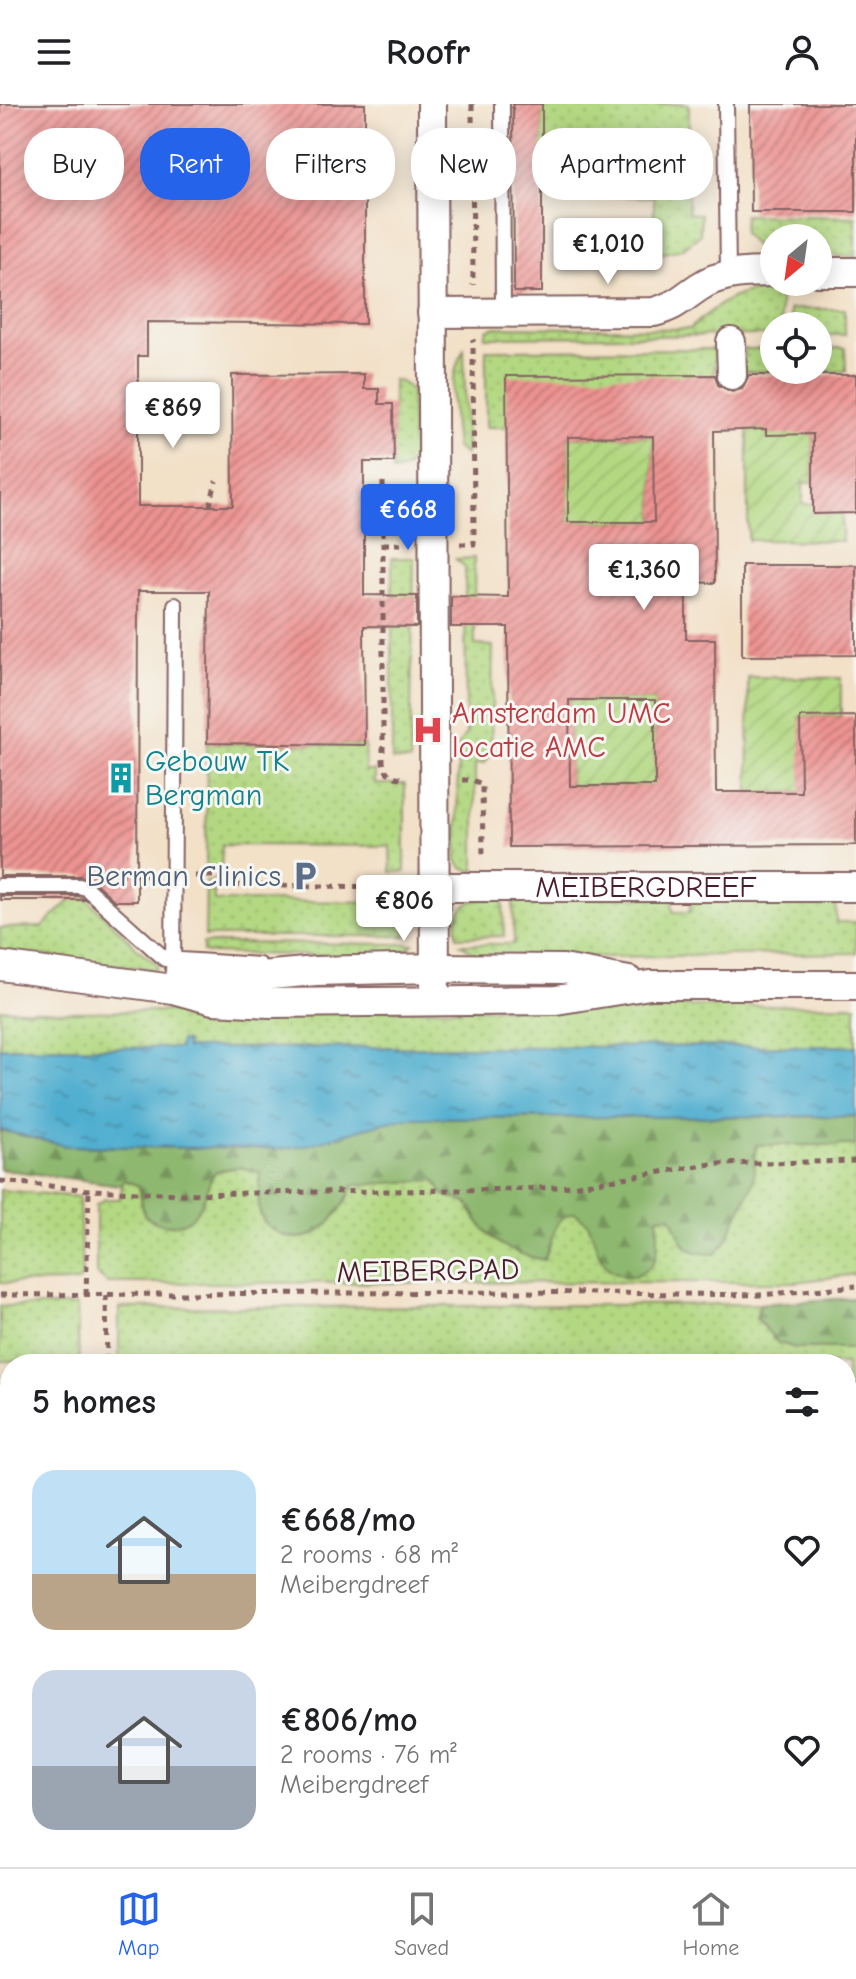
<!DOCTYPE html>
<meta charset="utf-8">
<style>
:root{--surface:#fff;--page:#f2f2f2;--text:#202124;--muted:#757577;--line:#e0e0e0;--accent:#2563eb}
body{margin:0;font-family:"Comic Neue",sans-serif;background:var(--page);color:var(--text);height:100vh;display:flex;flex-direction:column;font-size:30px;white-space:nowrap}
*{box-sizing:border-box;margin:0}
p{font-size:26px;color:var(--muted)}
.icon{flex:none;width:44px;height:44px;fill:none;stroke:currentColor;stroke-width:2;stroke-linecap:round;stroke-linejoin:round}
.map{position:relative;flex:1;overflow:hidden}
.panel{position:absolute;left:0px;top:1250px;width:856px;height:514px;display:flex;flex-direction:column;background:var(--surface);border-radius:32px 32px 0 0;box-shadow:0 4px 20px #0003}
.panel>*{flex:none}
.guide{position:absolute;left:24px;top:24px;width:808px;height:72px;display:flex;gap:16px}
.needle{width:52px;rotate:209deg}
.controls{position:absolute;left:760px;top:120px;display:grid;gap:16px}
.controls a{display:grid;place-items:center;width:72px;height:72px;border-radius:50%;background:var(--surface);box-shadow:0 4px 20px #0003;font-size:40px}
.price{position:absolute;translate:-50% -68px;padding:0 18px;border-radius:8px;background:#fff;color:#222;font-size:26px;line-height:52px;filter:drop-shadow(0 2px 4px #0008)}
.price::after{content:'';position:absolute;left:50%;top:48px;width:24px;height:18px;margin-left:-12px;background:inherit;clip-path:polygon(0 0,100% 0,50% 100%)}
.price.on{background:var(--accent);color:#fff}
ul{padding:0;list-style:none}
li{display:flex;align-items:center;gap:24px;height:200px;padding:0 32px}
li span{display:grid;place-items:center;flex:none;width:224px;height:160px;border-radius:24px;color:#555}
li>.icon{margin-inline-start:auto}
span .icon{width:96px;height:96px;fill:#fffc;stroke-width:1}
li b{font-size:34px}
h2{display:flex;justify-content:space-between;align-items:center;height:96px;padding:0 32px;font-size:34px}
.pill{padding:0 28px;border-radius:32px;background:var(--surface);box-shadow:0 4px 20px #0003;font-size:28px;line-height:72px}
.pill.on{background:var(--accent);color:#fff}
header{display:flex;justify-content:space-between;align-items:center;height:104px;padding:0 32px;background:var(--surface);font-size:36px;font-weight:800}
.menu{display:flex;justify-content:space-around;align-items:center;height:112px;border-top:2px solid var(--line);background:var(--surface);font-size:22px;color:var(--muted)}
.menu a{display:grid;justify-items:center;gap:4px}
.menu .on{color:var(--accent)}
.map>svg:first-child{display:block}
.grass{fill:url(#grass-dots);stroke:#7e7c56;stroke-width:2}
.forest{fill:url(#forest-firs);stroke:#6c6c4e;stroke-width:2}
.garden{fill:url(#garden-furrows);stroke:#7e7c56;stroke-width:2}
.water{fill:url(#water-ripples);stroke:#4d667d;stroke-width:2}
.building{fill:url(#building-hatch);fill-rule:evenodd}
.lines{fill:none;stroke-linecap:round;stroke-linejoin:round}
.lane-casing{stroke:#856362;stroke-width:18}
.street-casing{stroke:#856362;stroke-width:32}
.secondary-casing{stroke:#856362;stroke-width:42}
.path{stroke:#856362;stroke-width:5;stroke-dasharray:6 6;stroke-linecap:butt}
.lane{stroke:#fff;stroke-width:14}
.street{stroke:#fff;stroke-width:28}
.secondary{stroke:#fff;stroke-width:38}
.labels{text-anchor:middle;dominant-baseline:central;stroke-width:6;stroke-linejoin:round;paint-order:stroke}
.health-label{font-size:30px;fill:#be3a42;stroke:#f6f6f2;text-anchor:start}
.culture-label{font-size:30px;fill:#0d838f;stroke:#f6f6f2;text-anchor:start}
.service-label{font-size:30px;fill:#4e5e75;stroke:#f6f6f2;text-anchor:end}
.street-label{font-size:30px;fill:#4a1f2b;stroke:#f6f6f2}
</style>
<header><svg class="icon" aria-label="menu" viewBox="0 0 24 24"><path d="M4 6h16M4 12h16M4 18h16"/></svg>Roofr<svg class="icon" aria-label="person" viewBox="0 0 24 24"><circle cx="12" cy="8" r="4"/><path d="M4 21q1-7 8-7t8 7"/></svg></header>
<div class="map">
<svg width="856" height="1763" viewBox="0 0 856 1763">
<defs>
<pattern id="grass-dots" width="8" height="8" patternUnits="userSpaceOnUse" patternTransform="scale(2)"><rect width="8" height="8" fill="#b3d882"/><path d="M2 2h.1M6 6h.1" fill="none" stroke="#9bb970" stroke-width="1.8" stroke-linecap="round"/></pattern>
<pattern id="forest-firs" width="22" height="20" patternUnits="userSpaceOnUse" patternTransform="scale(2)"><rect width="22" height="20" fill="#8eb870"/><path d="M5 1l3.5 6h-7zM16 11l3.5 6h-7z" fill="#76955c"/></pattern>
<pattern id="garden-furrows" width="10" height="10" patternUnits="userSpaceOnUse" patternTransform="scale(2)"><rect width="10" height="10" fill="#b3d882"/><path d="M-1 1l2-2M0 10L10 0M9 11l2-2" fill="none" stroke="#9bb970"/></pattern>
<pattern id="water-ripples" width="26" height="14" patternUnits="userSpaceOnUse" patternTransform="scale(2)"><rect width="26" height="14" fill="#50aecf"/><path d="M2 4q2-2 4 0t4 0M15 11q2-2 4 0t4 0" fill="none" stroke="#448da8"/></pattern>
<pattern id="building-hatch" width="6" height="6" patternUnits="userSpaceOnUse" patternTransform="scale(2)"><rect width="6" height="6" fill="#ec9391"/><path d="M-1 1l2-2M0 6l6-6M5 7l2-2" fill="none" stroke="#c17777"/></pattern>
</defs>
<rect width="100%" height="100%" fill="#f6f6f2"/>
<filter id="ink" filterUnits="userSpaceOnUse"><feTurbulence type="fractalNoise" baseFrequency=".0125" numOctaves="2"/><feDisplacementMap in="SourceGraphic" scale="16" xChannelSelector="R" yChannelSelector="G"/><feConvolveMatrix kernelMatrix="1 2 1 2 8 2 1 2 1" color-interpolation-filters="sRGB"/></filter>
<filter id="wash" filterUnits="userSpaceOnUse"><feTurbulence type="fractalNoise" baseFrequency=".006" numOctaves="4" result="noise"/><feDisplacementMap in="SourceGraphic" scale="32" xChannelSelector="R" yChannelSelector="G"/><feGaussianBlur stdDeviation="1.8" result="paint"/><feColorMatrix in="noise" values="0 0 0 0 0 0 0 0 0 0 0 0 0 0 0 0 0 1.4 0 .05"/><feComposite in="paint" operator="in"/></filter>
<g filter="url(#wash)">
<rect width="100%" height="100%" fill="#f2e0c7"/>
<!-- grass -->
<path class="grass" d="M 542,0 L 689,0 L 688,109 L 701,110 L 700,131 L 682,145 L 654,151 L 654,93 L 541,91 Z
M 744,111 L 856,113 L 856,152 L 818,152 L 818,134 L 774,134 L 774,152 L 761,149 L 743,129 Z
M 764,186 L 780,195 L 780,222 L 774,222 L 774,231 L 485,233 L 487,226 L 493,223 L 690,225 C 713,204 732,188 764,186 Z
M 790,205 L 845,205 L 845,231 L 818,231 L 818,222 L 790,222 Z
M 818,244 L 845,244 L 846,267 L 744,268 L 744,245 L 774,245 L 774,266 L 818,266 Z
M 464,245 L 466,351 L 456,344 C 453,312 447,273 464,245 Z
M 714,245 L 714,271 L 507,323 L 486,323 L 486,246 Z
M 393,276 L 399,277 L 411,285 L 413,354 C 409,364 402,368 392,368 Z
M 392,454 L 414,454 L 410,657 L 392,656 Z
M 474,454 L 475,541 L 493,542 L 491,648 L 484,659 L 475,660 L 475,768 L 462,764 L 457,757 L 458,641 L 466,630 L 465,463 L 456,455 Z
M 207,639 L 365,641 L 365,667 L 375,667 L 375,680 L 405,680 L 405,768 L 391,768 L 390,742 L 222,741 L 221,767 L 206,767 Z
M 206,777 L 214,777 L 214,797 L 406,798 L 406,832 L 205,832 Z
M 75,792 L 86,794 L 139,846 L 158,861 L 156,866 L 0,846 L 0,824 L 42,823 Z
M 835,792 L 836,818 L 856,818 L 856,849 L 482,855 L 461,840 L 514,840 L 513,794 L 672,793 L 673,808 L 690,808 L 690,793 Z
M 503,794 L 504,832 L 457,833 C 453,796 473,795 503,794 Z
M 203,839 L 413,840 L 400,851 L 388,853 L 207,849 L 203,848 Z
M 856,901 L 856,942 L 186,944 L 186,938 L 181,937 L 180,944 L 0,943 L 0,905 L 66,908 Z
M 856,1012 L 856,1170 L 796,1178 L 107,1179 L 96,1169 L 96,1101 L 105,1095 L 120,1095 L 123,1075 L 203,1097 L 207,1078 L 216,1067 L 239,1063 L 260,1067 L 259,1104 L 333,1113 L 347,1096 L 354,1081 L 408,1014 Z
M 0,1086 L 79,1093 L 82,1173 L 78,1178 L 0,1179 Z
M 856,1194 L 856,1281 L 846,1281 L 846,1260 L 119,1260 L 119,1204 L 759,1200 Z
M 0,1202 L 77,1202 L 79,1256 L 0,1257 Z
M 846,1400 L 856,1400 L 856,1460 L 846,1459 Z
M 138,1754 L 204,1754 L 204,1763 L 138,1763 Z"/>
<!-- forest -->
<path class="forest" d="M 856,1012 L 856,1041 L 756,1041 L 753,1079 L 726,1137 L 716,1150 C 681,1150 684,1140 671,1112 L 658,1113 C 657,1144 664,1165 627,1174 L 609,1165 L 600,1152 L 588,1119 L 575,1109 C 551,1112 554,1137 544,1156 C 504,1148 486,1135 467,1099 L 444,1091 L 435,1076 L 354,1081 C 341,1108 318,1143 285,1132 C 275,1128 265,1122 261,1112 C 256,1099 260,1081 260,1068 L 239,1063 L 216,1067 C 208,1077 208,1085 203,1096 C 192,1124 167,1127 144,1112 L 139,1082 L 124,1076 L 120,1081 L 0,1065 L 0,1026 L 66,1042 L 277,1045 C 322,1041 364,1020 408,1014 Z
M 856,1194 L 856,1244 L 796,1244 L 778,1239 L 756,1214 L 760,1200 Z"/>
<!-- garden -->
<path class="garden" d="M 748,325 L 766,325 L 767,331 L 813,325 L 813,378 L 803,379 L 803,400 L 813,400 L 842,409 L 842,437 L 748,436 Z
M 653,332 L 654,418 L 568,418 L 568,333 Z
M 748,573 L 841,574 L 841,612 L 800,613 L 814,688 L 749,688 Z
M 569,596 L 655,596 L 655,682 L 570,682 Z"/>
<!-- water -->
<path class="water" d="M 180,937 L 186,938 L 186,944 L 856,942 L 856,1012 L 408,1014 C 364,1020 319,1043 277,1045 L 66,1042 L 0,1026 L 0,943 L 179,944 Z"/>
<g id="blocks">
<!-- building -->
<path class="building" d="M 0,0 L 365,0 L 365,220 L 147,218 L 147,252 L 138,252 L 138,402 L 233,402 L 232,271 L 364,270 L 364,285 L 379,285 L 379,300 L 393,300 L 394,358 L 364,358 L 364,491 L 417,492 L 417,523 L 364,522 L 365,641 L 207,639 L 209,487 L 138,487 L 137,797 L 115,797 L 92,776 L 81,772 L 0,772 Z
M 513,0 L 542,0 L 542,188 L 514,188 Z
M 750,0 L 856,0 L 856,108 L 751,108 Z
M 715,271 L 718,281 L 732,288 L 742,285 L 749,271 L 856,271 L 856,409 L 813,410 L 813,330 L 766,331 L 766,325 L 714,327 L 715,479 L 686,478 L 686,535 L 715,535 L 716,688 L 801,688 L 800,613 L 856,612 L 856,741 L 509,743 L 508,523 L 451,523 L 451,492 L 508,493 L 506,272 ZM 653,332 L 654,418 L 568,418 L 568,333 ZM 569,596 L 655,596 L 655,682 L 570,682 Z
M 742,461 L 856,461 L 856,551 L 742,552 Z
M 0,792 L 78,792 L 85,796 L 0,796 Z"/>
</g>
</g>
<g filter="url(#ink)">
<use href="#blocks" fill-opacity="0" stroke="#856362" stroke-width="2"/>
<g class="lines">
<!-- lane casing -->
<g class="lane-casing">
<path id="lane" d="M 502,0 L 503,209
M 726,0 L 728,171
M 0,782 L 79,782 L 86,784 L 165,855 L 259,861
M 173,884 L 175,501
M 846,1559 L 856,1559
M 0,1714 L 10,1714
M 262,1754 L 262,1763
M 445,1754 L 445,1763"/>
</g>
<!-- street casing -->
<g class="street-casing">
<g id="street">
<path d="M 432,0 L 435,897"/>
<path d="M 818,168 L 856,168"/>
<path d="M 432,209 L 654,208 C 676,202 681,195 699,183 C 721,168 748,168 774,168"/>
<path d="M 731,238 L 732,271"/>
<path id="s1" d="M 434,783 L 856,783"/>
<path d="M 0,862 L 173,885 L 213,896 L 270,899 L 556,896 L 650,881 L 856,881"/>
<path d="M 176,883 L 188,873 L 226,875 L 316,867 L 436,864 L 563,865 L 629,877"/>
<path d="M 24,1754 L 24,1763"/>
<path d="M 71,1754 L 71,1763"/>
<path d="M 648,1754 L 648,1763"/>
</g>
</g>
<!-- secondary casing -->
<g class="secondary-casing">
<path id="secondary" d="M 846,1299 L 856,1299
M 0,1300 L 10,1300
M 0,1345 L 10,1345
M 846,1368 L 856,1369"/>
</g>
<!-- path -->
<path class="path" d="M 472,0 L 473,181
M 383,378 L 383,657 C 384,669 392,674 404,674
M 210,402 L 216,377
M 383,440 L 406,440
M 460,440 L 474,440 L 473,235
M 462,676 L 472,676 L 482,680 L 483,753
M 107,770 L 153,771
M 195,772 L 220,772 L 220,781 L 405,783
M 0,1077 L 89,1086 L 182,1090 L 525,1085 L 572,1082 L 712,1060 L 856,1057
M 0,1191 L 520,1188 L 760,1191 L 856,1182
M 86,1191 L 89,1086
M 106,1191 L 107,1260
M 0,1420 L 10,1420
M 846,1468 L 856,1470
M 116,1754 L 116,1763"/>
<!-- lane -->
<use href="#lane" class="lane"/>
<!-- street -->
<use href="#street" class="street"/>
<!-- secondary -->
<use href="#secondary" class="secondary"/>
</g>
</g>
<!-- icons -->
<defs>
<g id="hospital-bare" transform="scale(2.4)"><path d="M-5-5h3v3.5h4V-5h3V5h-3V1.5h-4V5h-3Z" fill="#e0444e" stroke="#f6f6f2" stroke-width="2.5" paint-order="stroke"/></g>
<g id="building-bare" transform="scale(2.4)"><path d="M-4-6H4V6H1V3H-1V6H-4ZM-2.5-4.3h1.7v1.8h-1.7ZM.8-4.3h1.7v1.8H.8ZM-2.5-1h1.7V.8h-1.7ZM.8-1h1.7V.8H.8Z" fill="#0f9aa8" stroke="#f6f6f2" stroke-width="2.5" paint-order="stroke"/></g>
<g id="parking-bare" transform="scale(2.4)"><path d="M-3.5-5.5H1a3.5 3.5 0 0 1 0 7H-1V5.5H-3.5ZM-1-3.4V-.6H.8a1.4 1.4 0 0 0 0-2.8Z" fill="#5c6f8a" stroke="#f6f6f2" stroke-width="2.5" paint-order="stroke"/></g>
</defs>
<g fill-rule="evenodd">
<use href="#hospital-bare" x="428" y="626"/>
<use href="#building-bare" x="121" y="674"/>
<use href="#parking-bare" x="305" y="772"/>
</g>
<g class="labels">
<!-- health labels -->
<g class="health-label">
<text x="452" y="609">Amsterdam UMC<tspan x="452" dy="34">locatie AMC</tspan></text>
</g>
<!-- culture labels -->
<g class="culture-label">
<text x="145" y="657">Gebouw TK<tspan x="145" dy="34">Bergman</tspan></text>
</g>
<!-- service labels -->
<g class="service-label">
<text x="281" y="772">Berman Clinics</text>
</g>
<!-- street labels -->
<g class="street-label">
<text stroke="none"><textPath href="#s1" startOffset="212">MEIBERGDREEF</textPath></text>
<text transform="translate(428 1167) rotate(-1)">MEIBERGPAD</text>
</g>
</g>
</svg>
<div class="controls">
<a><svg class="needle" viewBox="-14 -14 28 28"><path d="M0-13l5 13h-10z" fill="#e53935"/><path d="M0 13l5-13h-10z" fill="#757577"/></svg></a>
<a><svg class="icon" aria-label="locate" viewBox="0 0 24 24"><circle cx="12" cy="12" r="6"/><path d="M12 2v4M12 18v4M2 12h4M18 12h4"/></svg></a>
</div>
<b class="price" style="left:608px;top:182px">€1,010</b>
<b class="price" style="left:173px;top:346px">€869</b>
<b class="price on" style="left:408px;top:448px">€668</b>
<b class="price" style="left:644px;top:508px">€1,360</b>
<b class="price" style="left:404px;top:839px">€806</b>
<div class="guide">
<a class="pill">Buy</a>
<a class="pill on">Rent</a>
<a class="pill">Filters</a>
<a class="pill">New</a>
<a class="pill">Apartment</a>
</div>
<section class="panel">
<h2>5 homes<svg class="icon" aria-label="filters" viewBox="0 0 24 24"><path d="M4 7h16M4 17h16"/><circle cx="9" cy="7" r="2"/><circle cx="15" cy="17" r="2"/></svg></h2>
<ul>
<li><span style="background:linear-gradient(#bfe0f5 65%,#b9a48a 0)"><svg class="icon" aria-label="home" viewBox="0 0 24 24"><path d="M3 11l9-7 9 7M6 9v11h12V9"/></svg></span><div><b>€668/mo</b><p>2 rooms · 68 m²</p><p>Meibergdreef</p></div><svg class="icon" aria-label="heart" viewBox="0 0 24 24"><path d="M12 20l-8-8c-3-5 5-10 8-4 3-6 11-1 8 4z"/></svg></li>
<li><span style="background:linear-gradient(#c9d6e8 60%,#9aa5b1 0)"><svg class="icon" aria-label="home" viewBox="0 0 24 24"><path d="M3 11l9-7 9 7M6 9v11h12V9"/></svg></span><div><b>€806/mo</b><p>2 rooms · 76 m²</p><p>Meibergdreef</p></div><svg class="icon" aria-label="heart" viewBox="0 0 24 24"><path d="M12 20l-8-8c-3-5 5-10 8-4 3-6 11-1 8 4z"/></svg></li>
</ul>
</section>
</div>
<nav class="menu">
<a class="on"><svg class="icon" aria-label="map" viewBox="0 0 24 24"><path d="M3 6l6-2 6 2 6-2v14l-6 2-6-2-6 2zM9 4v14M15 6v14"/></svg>Map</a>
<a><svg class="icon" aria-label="saved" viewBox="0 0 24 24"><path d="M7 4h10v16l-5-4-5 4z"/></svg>Saved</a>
<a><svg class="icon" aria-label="home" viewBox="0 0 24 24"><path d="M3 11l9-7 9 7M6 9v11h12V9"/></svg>Home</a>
</nav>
